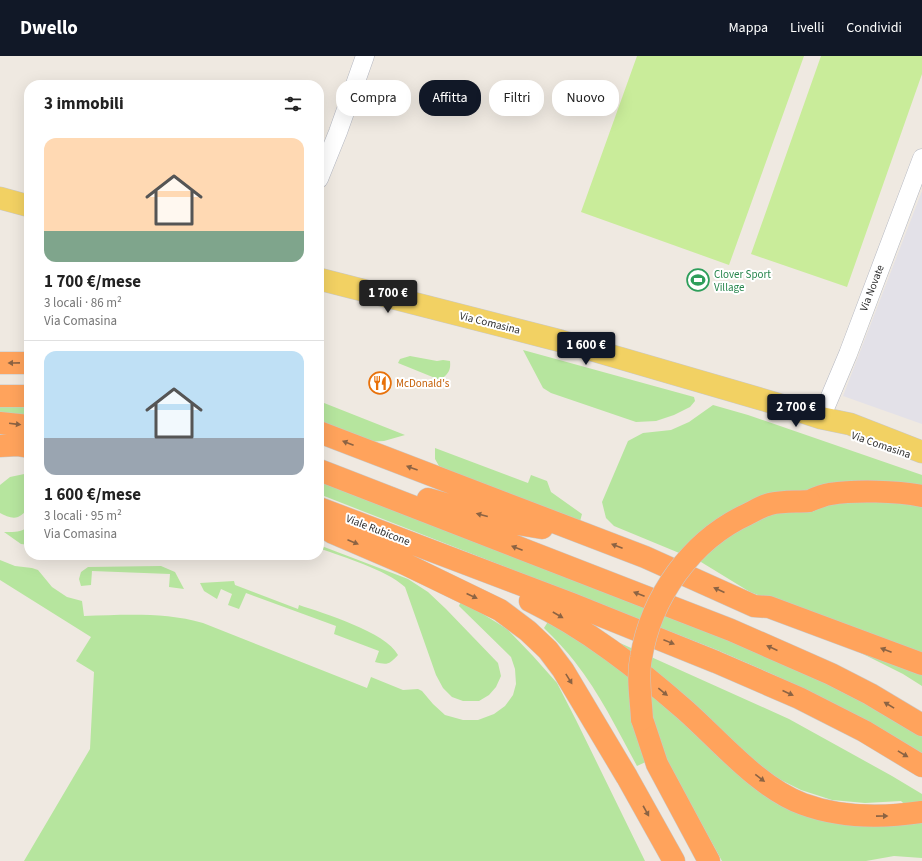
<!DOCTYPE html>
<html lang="it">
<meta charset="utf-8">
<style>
:root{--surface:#fff;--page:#f6f6f6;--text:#222;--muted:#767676;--line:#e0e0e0;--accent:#111827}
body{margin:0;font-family:"Source Sans 3",sans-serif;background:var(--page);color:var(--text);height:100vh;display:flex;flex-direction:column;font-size:15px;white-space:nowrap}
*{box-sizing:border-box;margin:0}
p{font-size:13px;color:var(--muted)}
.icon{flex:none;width:22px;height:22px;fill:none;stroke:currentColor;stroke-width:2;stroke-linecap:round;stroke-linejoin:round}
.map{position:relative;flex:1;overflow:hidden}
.panel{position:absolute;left:24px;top:24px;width:300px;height:480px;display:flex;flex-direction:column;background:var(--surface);border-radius:16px;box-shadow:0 4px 16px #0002}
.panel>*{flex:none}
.hud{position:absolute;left:336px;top:24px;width:380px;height:36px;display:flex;gap:8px}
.price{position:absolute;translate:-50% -34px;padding:0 9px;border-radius:4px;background:var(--accent);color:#fff;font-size:13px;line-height:26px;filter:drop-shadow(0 1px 2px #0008)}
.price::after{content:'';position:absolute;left:50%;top:24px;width:12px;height:9px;margin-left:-6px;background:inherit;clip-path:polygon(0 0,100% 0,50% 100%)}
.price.current{background:#222;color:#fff}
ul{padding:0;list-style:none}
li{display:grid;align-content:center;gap:8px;height:212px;padding:0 20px}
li+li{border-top:1px solid var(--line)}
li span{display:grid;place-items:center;height:124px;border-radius:12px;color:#555}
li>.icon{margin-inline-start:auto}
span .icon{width:72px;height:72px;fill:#fffc;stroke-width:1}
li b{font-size:17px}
h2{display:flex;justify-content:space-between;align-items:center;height:48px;padding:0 20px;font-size:17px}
.chip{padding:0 14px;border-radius:16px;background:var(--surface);box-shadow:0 4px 16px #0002;font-size:14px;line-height:36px}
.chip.current{background:var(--accent);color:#fff}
header{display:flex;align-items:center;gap:24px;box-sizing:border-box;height:56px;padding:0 20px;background:var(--accent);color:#fff}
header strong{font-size:19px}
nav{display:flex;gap:22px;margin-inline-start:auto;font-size:14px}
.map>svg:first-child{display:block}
.industrial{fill:#e3e1e8}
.green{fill:#b6e59e}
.pitch{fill:#c9ec9a}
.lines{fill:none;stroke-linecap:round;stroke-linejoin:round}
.minor-casing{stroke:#b4b7c1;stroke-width:19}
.major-casing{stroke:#c9c9c9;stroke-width:23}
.highway-casing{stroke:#c9c9c9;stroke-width:23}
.minor{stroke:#fff;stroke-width:18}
.major{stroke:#f2d163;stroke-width:22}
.highway{stroke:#ffa35c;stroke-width:22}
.highway-bridge-casing{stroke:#c9c9c9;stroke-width:23;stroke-linecap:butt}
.highway-bridge{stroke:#ffa35c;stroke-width:22}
.oneway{fill:#8c6343}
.labels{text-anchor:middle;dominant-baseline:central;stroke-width:4;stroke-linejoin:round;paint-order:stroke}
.leisure-label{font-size:11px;fill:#27864d;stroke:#fff;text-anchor:start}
.street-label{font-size:11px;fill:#2e2e2e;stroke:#fff}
.food-label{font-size:11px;fill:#c56008;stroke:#fff;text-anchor:start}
</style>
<header>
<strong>Dwello</strong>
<nav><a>Mappa</a><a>Livelli</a><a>Condividi</a></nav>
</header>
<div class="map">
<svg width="922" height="805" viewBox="0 0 922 805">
<rect width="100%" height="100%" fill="#efe9e1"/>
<!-- industrial -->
<path class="industrial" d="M 922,135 L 922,368 L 843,340 Z"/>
<!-- green -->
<path class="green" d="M 523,294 L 694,341 L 695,345 L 690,351 L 674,359 L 656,365 L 636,366 L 551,337 L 543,332 Z
M 410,300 L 437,305 L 443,304 L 450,305 C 451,315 448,318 440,324 L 398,307 L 400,303 Z
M 319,345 L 405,379 L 384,385 L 365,386 L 319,368 Z
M 0,347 L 29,347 L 29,360 L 0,357 Z
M 713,349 L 748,359 L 922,419 L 922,599 L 815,562 L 750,536 L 701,506 L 614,470 L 606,462 L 602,446 L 628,385 L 643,377 L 671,374 L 689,366 Z
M 435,392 L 528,427 L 531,419 L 547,425 L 551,436 L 582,458 L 579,469 L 439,410 L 435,403 Z
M 29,417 C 29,432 34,454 18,461 C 12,463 6,460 0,457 L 0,429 L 10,421 Z
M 319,422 L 774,601 L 860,645 L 922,680 L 922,698 L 832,647 L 774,619 L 717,594 L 319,438 Z
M 29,470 L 29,489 L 21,488 L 4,476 C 14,476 21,477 29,470 Z
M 319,489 L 408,523 L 428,536 L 446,553 L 498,607 L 501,620 L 496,631 L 489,639 L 479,645 L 463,645 L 452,641 L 443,632 L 436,619 L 405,531 C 385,513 345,502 319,492 Z
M 0,504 L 15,510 L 32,512 L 38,514 L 52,531 L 67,541 L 82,545 L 84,560 C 124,559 164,556 203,567 L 367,632 L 371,621 L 403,634 L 418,633 L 422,635 L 433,648 L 445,659 L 463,664 L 478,664 L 494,658 L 505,650 L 513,639 L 516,628 L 515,613 L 511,601 L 459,550 L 461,545 L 470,550 L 507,573 L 533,600 L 557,627 L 576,664 L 645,805 L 24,805 L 90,693 L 94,616 L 76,605 L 91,581 L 0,524 Z
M 161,510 L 175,516 L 184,533 L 169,531 L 170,518 L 92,515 L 91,529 L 81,530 L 79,523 L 81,516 L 88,511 Z
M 234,525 L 235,529 L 298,553 L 299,549 C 323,557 386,576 398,599 C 389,609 387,609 375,606 L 379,595 L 334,578 L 336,570 L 246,537 L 239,553 L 228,549 L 232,538 L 221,533 L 217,543 L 204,535 L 200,527 Z
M 549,564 L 619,612 L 768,737 L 917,760 L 901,745 L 865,747 L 832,744 L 801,734 L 767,717 L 618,591 L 620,587 L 789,663 L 892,720 L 922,738 L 922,802 L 894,800 L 866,805 L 722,805 L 663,698 L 637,710 C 618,675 600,638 575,606 C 566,594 555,583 544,572 Z
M 829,581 L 922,615 L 922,630 L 903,618 Z"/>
<!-- pitch -->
<path class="pitch" d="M 637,0 L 804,0 L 729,209 L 581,156 Z
M 821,0 L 922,0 L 922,18 L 847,231 L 751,198 Z"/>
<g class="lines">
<!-- minor casing -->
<g class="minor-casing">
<path id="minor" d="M 319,123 L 338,76 L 365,0
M 821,362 L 848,298 L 922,102"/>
</g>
<!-- major casing -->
<g class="major-casing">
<path id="major" d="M 0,142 L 29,150
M 319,223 L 561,285 L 781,349 L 821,362 L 850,368 L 922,396"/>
</g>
<!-- highway casing -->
<g class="highway-casing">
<path id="highway" d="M 0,307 L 29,307
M 0,340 L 29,340
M 0,367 L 29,370
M 319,376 L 645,501 L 754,550 L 769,551 L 922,608
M 0,390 L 17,389 L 29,391
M 319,414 L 731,574 L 831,618 L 870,638 L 922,669
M 428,443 L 512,467 L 542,472
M 809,445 C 816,442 823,439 830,438 C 855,434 897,435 922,440
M 319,452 L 572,548 L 716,606 L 799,642 L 864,675 L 922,710
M 319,468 L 333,477 L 403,507 L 500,554 L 528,575 L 548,594 L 563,614 L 627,721 L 674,805
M 530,545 C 587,573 637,612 685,654 C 719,684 759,732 803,748 C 841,762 882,762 922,756
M 642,663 L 657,708 L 709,805"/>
</g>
<!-- minor -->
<use href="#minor" class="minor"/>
<!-- major -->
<use href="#major" class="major"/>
<!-- highway -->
<use href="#highway" class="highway"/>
<!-- highway-bridge casing -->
<g class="highway-bridge-casing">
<path id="highway-bridge" d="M 642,663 C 641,643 637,621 641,602 C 651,541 691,484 748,458 C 754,455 762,450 770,448 C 782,445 797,446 809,445"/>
</g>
<!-- highway-bridge -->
<use href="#highway-bridge" class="highway-bridge"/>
</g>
<!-- one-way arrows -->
<defs><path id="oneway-solid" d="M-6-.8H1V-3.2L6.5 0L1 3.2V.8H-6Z"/></defs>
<g class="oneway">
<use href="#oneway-solid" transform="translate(14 307) rotate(179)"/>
<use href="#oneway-solid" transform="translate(15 368) rotate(7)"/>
<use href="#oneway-solid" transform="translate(348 387) rotate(-159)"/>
<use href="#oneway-solid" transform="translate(412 412) rotate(-160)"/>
<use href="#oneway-solid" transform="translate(482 459) rotate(-165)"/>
<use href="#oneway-solid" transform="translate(353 486) rotate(23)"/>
<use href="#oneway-solid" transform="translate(617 490) rotate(-159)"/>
<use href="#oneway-solid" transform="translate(517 492) rotate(-159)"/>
<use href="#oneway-solid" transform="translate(719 534) rotate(-156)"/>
<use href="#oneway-solid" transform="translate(639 538) rotate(-159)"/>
<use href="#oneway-solid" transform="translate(472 540) rotate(25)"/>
<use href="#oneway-solid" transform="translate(558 559) rotate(30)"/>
<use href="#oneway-solid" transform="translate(669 586) rotate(22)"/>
<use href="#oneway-solid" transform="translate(772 592) rotate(-156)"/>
<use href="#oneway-solid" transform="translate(886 594) rotate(-159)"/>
<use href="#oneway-solid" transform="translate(569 623) rotate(58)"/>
<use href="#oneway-solid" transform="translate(663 636) rotate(39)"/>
<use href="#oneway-solid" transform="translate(788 637) rotate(24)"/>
<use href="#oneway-solid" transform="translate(889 649) rotate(-149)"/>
<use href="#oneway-solid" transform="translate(903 698) rotate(31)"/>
<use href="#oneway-solid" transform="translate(760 722) rotate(38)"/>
<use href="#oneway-solid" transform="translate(646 755) rotate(61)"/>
<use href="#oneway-solid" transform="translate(882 760) rotate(-1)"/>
</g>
<!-- icons -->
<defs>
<g id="stadium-ring" transform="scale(1.15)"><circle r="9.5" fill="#fff" stroke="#2e9e5b" stroke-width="1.5"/><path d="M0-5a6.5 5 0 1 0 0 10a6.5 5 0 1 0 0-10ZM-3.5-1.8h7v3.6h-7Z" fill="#2e9e5b"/></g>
<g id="restaurant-ring" transform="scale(1.15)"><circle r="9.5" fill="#fff" stroke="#e8710a" stroke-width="1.5"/><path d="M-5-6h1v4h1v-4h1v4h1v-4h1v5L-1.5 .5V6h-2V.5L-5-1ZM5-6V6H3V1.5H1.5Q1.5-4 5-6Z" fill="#e8710a"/></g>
</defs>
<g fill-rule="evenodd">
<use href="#stadium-ring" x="698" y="224"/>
<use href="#restaurant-ring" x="380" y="327"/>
</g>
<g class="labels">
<!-- leisure labels -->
<g class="leisure-label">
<text x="714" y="218">Clover Sport<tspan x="714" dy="13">Village</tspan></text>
</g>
<!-- street labels -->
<g class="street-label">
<text transform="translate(872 232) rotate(-69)">Via Novate</text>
<text transform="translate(490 267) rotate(14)">Via Comasina</text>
<text transform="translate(881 389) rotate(19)">Via Comasina</text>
<text transform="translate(378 474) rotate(21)">Viale Rubicone</text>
</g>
<!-- food labels -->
<g class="food-label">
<text x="396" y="327">McDonald's</text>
</g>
</g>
</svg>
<b class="price current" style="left:388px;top:258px">1 700 €</b>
<b class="price" style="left:586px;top:310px">1 600 €</b>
<b class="price" style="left:796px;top:372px">2 700 €</b>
<div class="hud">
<a class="chip">Compra</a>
<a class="chip current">Affitta</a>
<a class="chip">Filtri</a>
<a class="chip">Nuovo</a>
</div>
<section class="panel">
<h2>3 immobili<svg class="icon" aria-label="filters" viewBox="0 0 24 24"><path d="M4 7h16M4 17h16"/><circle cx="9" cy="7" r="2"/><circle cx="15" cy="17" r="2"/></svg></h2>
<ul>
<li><span style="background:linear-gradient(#ffd9b3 75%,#7fa58c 0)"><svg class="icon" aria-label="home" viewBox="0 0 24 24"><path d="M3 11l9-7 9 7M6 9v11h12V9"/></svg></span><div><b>1 700 €/mese</b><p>3 locali · 86 m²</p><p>Via Comasina</p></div></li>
<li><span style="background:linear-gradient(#bfe0f5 70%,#9aa5b1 0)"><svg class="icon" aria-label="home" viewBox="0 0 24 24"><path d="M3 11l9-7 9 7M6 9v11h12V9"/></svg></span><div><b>1 600 €/mese</b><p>3 locali · 95 m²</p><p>Via Comasina</p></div></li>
</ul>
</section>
</div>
